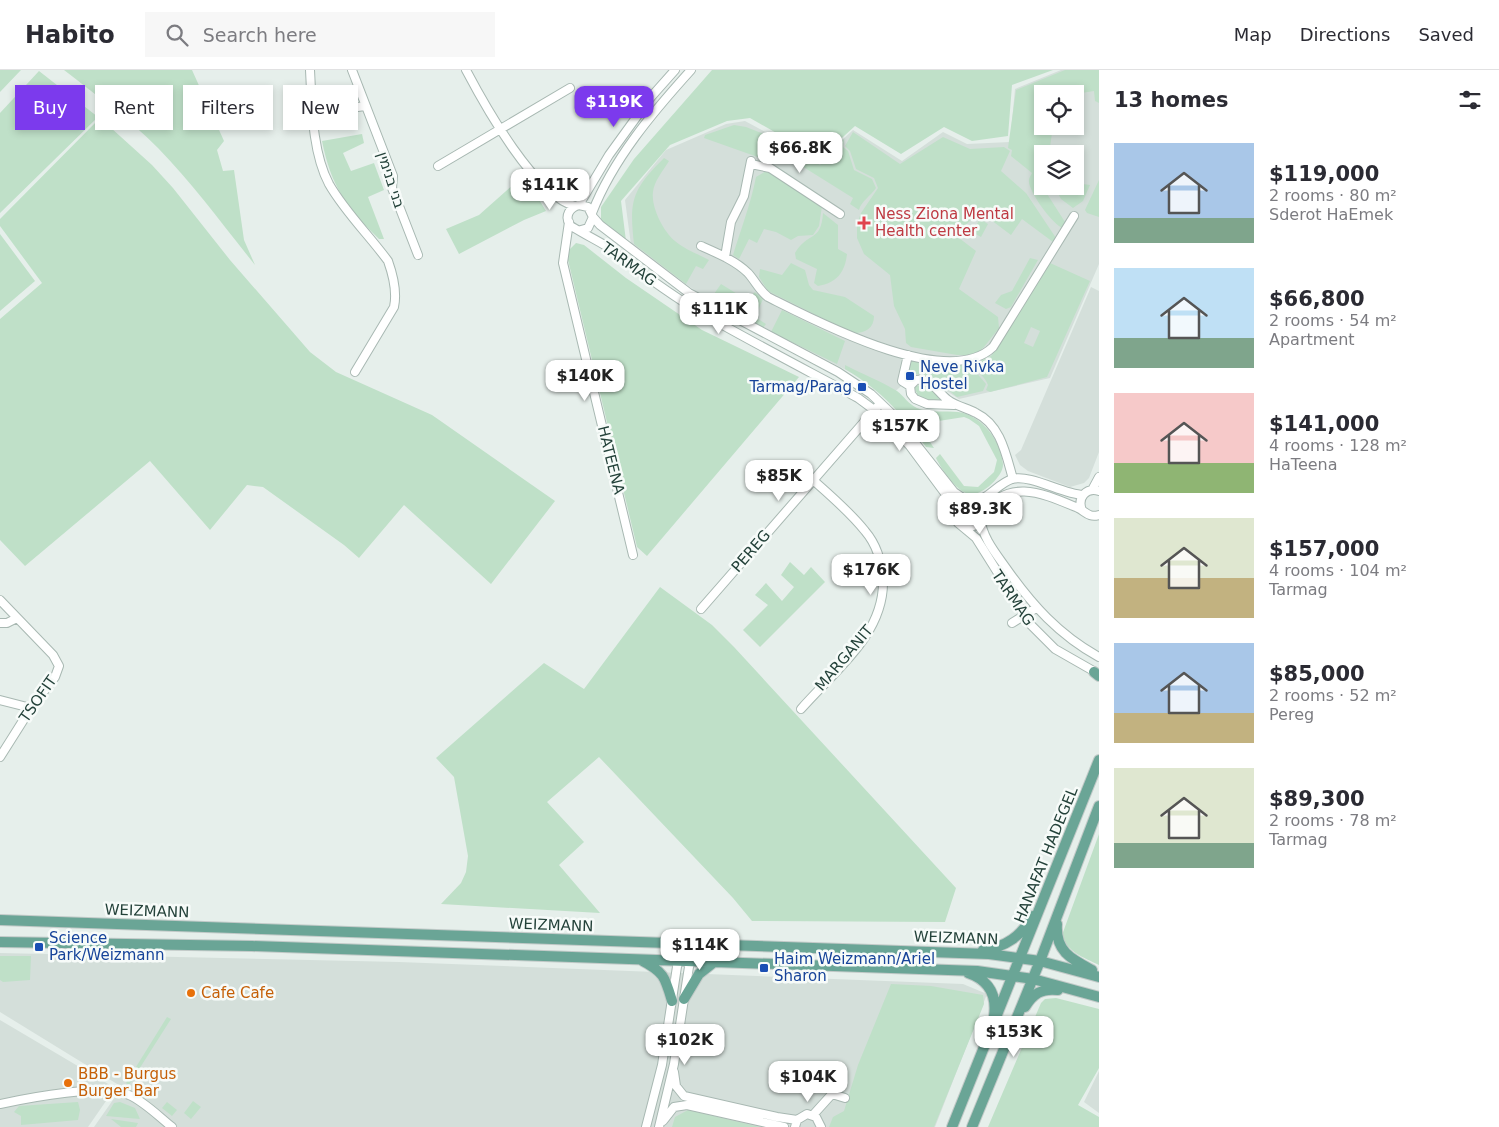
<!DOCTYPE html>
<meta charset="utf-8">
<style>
:root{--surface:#fff;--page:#f7f7f7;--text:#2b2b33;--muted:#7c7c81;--line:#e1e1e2;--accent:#7c3aed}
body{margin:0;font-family:"DejaVu Sans","Noto Sans Hebrew",sans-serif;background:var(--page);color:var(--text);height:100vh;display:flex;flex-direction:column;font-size:19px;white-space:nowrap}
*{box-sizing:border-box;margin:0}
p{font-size:16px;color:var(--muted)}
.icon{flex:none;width:28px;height:28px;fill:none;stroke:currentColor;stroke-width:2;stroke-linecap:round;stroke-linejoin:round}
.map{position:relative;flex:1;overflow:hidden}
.panel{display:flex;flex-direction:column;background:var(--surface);width:400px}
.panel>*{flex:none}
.top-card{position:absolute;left:15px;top:15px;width:475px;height:45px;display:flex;gap:10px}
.tools{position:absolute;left:1034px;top:15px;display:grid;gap:10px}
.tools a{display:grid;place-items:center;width:50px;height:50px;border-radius:0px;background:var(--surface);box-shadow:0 2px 8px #0003;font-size:25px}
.price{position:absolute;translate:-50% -42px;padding:0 11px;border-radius:10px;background:#fff;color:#222;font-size:16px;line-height:32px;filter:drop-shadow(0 1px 2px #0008)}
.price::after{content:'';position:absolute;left:50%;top:30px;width:15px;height:11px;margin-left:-8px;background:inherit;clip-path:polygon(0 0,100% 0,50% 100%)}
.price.current{background:var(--accent);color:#fff}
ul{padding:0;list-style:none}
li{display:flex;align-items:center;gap:15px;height:125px;padding:0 15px}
li span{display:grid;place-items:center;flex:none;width:140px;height:100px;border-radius:0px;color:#555}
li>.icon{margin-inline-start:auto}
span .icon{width:60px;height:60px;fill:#fffc;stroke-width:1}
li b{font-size:21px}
h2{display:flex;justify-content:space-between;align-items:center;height:60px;padding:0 15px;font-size:21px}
.tag{padding:0 18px;border-radius:0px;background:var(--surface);box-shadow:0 2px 8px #0003;font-size:18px;line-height:45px}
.tag.current{background:var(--accent);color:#fff}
header{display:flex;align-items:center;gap:30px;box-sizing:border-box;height:70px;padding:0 25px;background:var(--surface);border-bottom:1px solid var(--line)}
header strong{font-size:24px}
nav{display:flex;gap:28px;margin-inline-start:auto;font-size:18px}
.search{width:350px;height:45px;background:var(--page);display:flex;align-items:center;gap:12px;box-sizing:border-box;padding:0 18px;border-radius:0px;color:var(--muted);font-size:19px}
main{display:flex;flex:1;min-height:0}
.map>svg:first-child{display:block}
.built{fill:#d4dfda;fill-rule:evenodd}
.green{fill:#bfe0c8;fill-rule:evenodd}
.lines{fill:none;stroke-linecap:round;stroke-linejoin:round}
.minor-casing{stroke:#a8b8b2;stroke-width:10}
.major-casing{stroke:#c2cac8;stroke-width:12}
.minor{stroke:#fff;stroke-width:8}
.major{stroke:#6aa596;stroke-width:10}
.health-dot{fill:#e0444e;stroke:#f7fbf9;stroke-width:2}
.transit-dot{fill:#1a4fb4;stroke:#f7fbf9;stroke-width:2}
.food-dot{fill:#e8710a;stroke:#f7fbf9;stroke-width:2}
.labels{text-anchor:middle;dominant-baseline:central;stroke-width:5;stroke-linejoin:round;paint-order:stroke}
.street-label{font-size:15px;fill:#24423a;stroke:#f7fbf9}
.health-label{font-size:15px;fill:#be3a42;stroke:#f7fbf9;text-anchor:start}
.transit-label{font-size:15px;fill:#164399;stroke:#f7fbf9;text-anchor:start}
.food-label{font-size:15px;fill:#c56008;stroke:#f7fbf9;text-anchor:start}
</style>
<header>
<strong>Habito</strong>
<div class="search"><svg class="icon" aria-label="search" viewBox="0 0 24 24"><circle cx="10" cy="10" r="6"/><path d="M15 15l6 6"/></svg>Search here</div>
<nav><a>Map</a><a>Directions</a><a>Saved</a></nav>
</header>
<main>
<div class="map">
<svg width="1099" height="1057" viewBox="0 0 1099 1057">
<rect width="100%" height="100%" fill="#e6efeb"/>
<!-- built -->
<path class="built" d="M 1061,0 L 1099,0 L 1099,194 L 1050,308 L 959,329 L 928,309 L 913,306 L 892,324 L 700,224 L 631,175 L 625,130 L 666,80 L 726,54 L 745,51 L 819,91 L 853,60 L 902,91 L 943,62 L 967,74 L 1010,72 L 1015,19 ZM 1042,24 L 1075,24 L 1075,56 L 1042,56 ZM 1042,84 L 1075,84 L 1075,116 L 1042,116 Z
M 1091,217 L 1099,221 L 1099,382 L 1089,408 L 1084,413 L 1070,417 L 1028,401 L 1020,395 L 1015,385 L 1021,380 Z
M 0,883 L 399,892 L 963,914 L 987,924 L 935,1057 L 94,1057 L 122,1017 L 0,942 Z
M 0,950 L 115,1018 L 88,1057 L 0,1057 Z
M 1099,1001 L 1099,1043 L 1084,1032 Z"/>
<!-- green -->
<path class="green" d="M 0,0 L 21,0 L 0,22 Z
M 64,0 L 192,0 L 224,71 L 217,80 L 223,101 L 234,100 L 244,170 L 255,195 C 223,155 193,114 158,78 C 129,49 96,25 64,0 Z
M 712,0 L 1053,0 L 1012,15 L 1008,66 L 972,71 L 944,57 L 901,84 L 855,56 L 820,88 L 750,48 L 727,51 L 670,75 L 621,131 L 626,171 L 601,151 L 601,137 L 634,89 Z
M 1065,0 L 1099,0 L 1099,33 L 1095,31 L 1094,21 L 1075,24 L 1042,24 L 1042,56 L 1053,56 L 1049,84 L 1042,84 L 1042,116 L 1065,152 L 1063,158 C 1054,156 1027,120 1029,110 C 1029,108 1031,105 1032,103 L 1011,86 L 1012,80 L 1008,78 L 1016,20 Z
M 39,1 L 98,47 L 0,143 L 0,43 Z
M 100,48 L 152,95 L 173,118 L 230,190 L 310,282 L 336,302 L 432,345 L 555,431 L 491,514 L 404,435 L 359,488 L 344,475 L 263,417 L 247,415 L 210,460 L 150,391 L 25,496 L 0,470 L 0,249 L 42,213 L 0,156 L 0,149 Z
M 734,55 L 746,57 L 774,68 L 775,74 L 766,90 L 704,68 L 705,65 Z
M 853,62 L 900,94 L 943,67 L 970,79 L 1004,77 L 1010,81 L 1001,101 L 1026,123 L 1056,168 L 1053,172 L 1022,149 L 1011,165 L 979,141 L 965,156 L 959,168 L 976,181 L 959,219 L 998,247 L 999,258 L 984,277 L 978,282 L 968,285 L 957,285 L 911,277 L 906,273 L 905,259 L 894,236 L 890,205 L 864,184 L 857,168 L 857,154 L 861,143 L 878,118 L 874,108 L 856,99 L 850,81 L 845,76 Z
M 362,64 L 364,73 L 343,83 L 351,101 L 374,93 L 384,120 L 368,127 L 384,169 L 379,169 C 346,137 331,116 322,71 Z
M 844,69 L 843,77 L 848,81 L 854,100 L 872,109 L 876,118 C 871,126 861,131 859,140 L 850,134 L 853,128 L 797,93 L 802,82 L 820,95 Z
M 664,88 L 669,91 C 663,101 654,111 653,122 C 651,137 663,161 675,171 C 684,179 698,184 709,190 L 703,199 L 696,196 L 686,214 L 634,174 C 629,130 632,120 664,88 Z
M 766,101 L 822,136 L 819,156 L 813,165 L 798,166 L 791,170 L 776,162 L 764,159 L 757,173 L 749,169 L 739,189 L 733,185 C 741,159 751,133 756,107 Z
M 524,105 L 546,141 L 524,150 L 459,184 L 446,159 L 479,145 Z
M 1099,110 L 1099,147 L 1087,143 L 1085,140 Z
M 1075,113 L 1090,115 L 1083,131 L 1073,138 L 1061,129 L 1054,116 L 1075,116 Z
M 823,143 L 838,155 L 838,179 L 847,184 C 845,202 837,213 818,216 L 814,213 L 817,199 L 796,189 L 795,183 C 808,161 821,173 823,143 Z
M 980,149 L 988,154 L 981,167 L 972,162 Z
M 0,164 L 35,211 L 0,241 Z
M 576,173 L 584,175 L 626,208 L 702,260 L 799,307 L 647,486 L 637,477 L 568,190 L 569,180 Z
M 1030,188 L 1038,190 L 1011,237 L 1006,239 L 995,233 L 1001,225 L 1012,221 Z
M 791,193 L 805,200 L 809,215 L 813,220 L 845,227 L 874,246 C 874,259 864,264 852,263 L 768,221 L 759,207 L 760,199 L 782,205 Z
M 1050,193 L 1090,211 L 1047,307 L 990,322 L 986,320 L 988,315 C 985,306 977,303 973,295 L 991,286 L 998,277 ZM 1031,257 L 1040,261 L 1033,277 L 1024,273 Z
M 721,214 L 747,230 L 755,222 L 763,229 L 755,247 L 766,254 L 763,258 L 709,231 Z
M 782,240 L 845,271 L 837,294 L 771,262 Z
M 916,289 L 958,296 L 969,294 L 986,314 L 983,321 L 957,327 L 931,306 L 909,303 L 907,299 L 910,290 Z
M 845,295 C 862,304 881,311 897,321 C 904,326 908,334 917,338 C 930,344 945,340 958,342 C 982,345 1001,371 1003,394 C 1004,406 981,427 969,424 C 957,422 941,399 936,388 L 940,384 L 964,416 L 978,417 L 994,402 L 997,390 L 979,356 L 969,349 L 964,347 L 926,353 L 922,360 L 934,378 L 926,377 C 900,342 883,322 845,299 Z
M 922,314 L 932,319 L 940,330 L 927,330 L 918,326 L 914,317 Z
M 790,492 L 804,505 L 811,497 L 825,512 L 760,577 L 743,560 L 768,535 L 755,525 L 766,513 L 782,531 L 794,517 L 781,505 Z
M 660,517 L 712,555 L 734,577 L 956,818 L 945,852 L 752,851 L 733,828 L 599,687 L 547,732 L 584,772 L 559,795 L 600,843 L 441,834 L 461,813 L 466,802 L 468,786 L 454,707 L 436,688 L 544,593 L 584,619 Z
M 1099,764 L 1099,895 C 1083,887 1068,883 1062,865 Z
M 0,886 L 31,886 L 30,910 L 3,912 L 0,910 Z
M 891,914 L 931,916 L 983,925 L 984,934 L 934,1057 L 829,1057 L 833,1047 L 844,1041 L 858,995 Z
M 1056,928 L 1099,939 L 1099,998 L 1078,1035 L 1099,1047 L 1099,1057 L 988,1057 L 1041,933 L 1045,929 Z
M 167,947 L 171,949 L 129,1015 L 126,1013 Z
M 193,1031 L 201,1037 L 191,1049 L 184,1043 Z
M 78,1032 L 80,1040 L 78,1050 L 21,1055 L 21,1046 L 14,1042 L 19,1036 Z
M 120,1032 L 135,1038 L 140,1049 L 106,1046 L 114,1033 Z
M 167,1032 L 177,1040 L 172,1046 L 162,1038 Z
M 688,1040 L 760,1057 L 672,1057 L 675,1047 Z
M 111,1049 L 138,1053 L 136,1057 L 121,1057 Z"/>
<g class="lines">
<!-- minor casing -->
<g class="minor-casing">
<path id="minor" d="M 310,0 C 312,36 312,82 329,114 C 345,142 369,165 388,191 C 393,205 397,223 394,237 L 355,302
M 352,0 L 393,106 L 392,118 L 418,185
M 466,0 C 485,36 535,126 575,136
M 314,43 L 365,36
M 751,94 L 770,98 L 840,144
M 438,96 L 570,18
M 579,135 L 609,85 L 651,27 L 675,0
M 592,143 C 613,89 653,42 691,0
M 593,147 L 600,155 L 689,223 L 838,302 L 871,324 L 893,345 L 954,422 L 969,432
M 569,152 L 563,193 L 633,485
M 581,160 L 588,158 L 593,147 L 588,137 L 579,135 C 570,137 564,146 570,155 C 571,157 600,172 606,176 C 637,200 669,224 703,244 C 754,273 806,300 858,328 L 881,345 L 910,376 L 950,430 L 958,453 L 976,468 L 1030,554 L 1055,579 L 1097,603
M 701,176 C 717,183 736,191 748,203 C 756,212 759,220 768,227 C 816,251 947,321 993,277 L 1074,146
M 725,187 L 731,152 L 744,126 L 751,91
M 908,285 L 902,311 L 910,316
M 910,316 L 916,310 C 932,308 937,322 948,330 C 956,336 967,338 976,343 C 1001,355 1006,385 1013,409
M 910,316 L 911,324 L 915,329 L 927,334 L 954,335
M 1092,420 L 1099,407
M 972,432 C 988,430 997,414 1012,409 C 1031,404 1062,424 1083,425
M 1082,440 C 1077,428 1086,417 1099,421
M 955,444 C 962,408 1002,458 965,457
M 980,445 C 1009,407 1042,423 1078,438 C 1086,442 1089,448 1099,445
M 980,448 C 983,468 994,481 1006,498 C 1032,535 1059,565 1099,587
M 0,530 L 53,585 L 59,596 L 55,607 L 31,638 L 0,687
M 701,539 L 878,336
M 0,553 L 7,553 L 17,548
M 1012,553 L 1036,538
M 0,630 L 31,638
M 801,639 C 834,601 884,565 883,511 C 882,493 877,475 865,461 C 850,442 831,426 813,410
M 674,1002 L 676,1016 L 684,1026 L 777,1047 L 797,1050
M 0,1034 C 28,1028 105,1013 129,1025 C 145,1032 158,1046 172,1057
M 813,1045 L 832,1024 L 845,1028
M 663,1051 L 674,1037 L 687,1035 L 784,1057
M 646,1057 L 662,995 L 678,890 L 685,875
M 659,1057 L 674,994 L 688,903 L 690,891 L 685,875
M 795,1057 L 797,1050 L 807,1044 L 816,1047 L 821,1057"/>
</g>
<!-- major casing -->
<g class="major-casing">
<path id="major" d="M 1094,602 L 1099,606
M 0,850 L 989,884 L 1040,891 L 1099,907
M 1057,854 C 1055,881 1071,889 1092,900
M 0,872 L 252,876 L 977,901 L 1033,909 L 1099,927
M 983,880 C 1006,877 1021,866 1033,846
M 641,890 C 664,902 665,907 672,931
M 968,903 C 989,910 997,925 994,946
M 684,929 L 699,904 L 714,892
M 1025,937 C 1033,924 1041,918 1058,920
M 952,1057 L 1099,690
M 972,1057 L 1040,891 L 1099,736"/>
</g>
<!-- minor -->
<use href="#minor" class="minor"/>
<!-- major -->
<use href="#major" class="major"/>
</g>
<!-- markers -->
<path class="health-dot" d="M861.5 145.5h5v5h5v5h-5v5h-5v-5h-5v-5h5z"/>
<g class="transit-dot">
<rect x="905" y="301" width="10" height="10" rx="2.5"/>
<rect x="857" y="312" width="10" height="10" rx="2.5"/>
<rect x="34" y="872" width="10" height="10" rx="2.5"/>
<rect x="759" y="893" width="10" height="10" rx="2.5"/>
</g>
<g class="food-dot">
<circle cx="191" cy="923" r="5"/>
<circle cx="68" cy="1013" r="5"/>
</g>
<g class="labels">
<!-- street labels -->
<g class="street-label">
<text transform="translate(391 110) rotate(72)">בני בנימין</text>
<text transform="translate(629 194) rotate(36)">TARMAG</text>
<text transform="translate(611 390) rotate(76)">HATEENA</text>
<text transform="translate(751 481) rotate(-49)">PEREG</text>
<text transform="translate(1013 528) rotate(56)">TARMAG</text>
<text transform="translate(844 588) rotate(-50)">MARGANIT</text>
<text transform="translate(38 629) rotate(-55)">TSOFIT</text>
<text transform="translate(1046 785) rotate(-68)">HANAFAT HADEGEL</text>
<text transform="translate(147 841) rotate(2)">WEIZMANN</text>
<text transform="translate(551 855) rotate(2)">WEIZMANN</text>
<text transform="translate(956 868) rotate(2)">WEIZMANN</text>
</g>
<!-- health labels -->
<g class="health-label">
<text x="875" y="144">Ness Ziona Mental<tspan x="875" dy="17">Health center</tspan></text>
</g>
<!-- transit labels -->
<g class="transit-label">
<text x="920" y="297">Neve Rivka<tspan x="920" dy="17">Hostel</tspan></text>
<text x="852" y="317" text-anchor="end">Tarmag/Parag</text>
<text x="49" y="868">Science<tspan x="49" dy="17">Park/Weizmann</tspan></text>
<text x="774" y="889">Haim Weizmann/Ariel<tspan x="774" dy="17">Sharon</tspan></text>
</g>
<!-- food labels -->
<g class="food-label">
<text x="201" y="923">Cafe Cafe</text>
<text x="78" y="1004">BBB - Burgus<tspan x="78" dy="17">Burger Bar</tspan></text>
</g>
</g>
</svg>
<div class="tools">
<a><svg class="icon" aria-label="locate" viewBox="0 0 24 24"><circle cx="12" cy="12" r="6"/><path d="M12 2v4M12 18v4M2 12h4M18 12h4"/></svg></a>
<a><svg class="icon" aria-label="layers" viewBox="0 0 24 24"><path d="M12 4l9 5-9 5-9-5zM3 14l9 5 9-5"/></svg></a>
</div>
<b class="price current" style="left:614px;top:58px">$119K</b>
<b class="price" style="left:800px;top:104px">$66.8K</b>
<b class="price" style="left:550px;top:141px">$141K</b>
<b class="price" style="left:719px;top:265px">$111K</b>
<b class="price" style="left:585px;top:332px">$140K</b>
<b class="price" style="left:900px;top:382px">$157K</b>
<b class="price" style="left:779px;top:432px">$85K</b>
<b class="price" style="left:980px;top:465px">$89.3K</b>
<b class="price" style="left:871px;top:526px">$176K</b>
<b class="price" style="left:700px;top:901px">$114K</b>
<b class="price" style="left:1014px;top:988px">$153K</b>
<b class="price" style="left:685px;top:996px">$102K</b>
<b class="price" style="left:808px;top:1033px">$104K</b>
<div class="top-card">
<a class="tag current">Buy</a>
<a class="tag">Rent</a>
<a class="tag">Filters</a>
<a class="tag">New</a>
</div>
</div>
<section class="panel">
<h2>13 homes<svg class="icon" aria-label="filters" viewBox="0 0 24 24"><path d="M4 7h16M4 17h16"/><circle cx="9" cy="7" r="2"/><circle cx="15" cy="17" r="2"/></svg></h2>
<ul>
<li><span style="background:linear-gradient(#a9c7e8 75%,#7fa58c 0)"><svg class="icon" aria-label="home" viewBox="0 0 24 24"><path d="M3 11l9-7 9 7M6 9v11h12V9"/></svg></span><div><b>$119,000</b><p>2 rooms · 80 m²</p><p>Sderot HaEmek</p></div></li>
<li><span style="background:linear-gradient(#bfe0f5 70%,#7fa58c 0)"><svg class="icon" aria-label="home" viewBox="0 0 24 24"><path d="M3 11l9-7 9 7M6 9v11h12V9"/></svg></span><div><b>$66,800</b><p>2 rooms · 54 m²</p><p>Apartment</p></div></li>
<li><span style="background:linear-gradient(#f6c9c9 70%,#8fb573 0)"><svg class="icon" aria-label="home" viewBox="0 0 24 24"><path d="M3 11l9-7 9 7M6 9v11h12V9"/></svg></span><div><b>$141,000</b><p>4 rooms · 128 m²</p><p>HaTeena</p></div></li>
<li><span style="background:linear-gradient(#dfe7d0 60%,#c2b280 0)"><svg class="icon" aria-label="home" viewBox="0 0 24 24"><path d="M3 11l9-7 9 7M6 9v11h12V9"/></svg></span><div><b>$157,000</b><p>4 rooms · 104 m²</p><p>Tarmag</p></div></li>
<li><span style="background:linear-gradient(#a9c7e8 70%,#c2b280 0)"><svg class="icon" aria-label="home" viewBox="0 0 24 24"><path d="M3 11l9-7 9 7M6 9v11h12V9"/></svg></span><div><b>$85,000</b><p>2 rooms · 52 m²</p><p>Pereg</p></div></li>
<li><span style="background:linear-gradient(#dfe7d0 75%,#7fa58c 0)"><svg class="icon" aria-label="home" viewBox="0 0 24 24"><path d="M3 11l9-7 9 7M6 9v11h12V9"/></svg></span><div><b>$89,300</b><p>2 rooms · 78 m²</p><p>Tarmag</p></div></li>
</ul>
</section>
</main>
